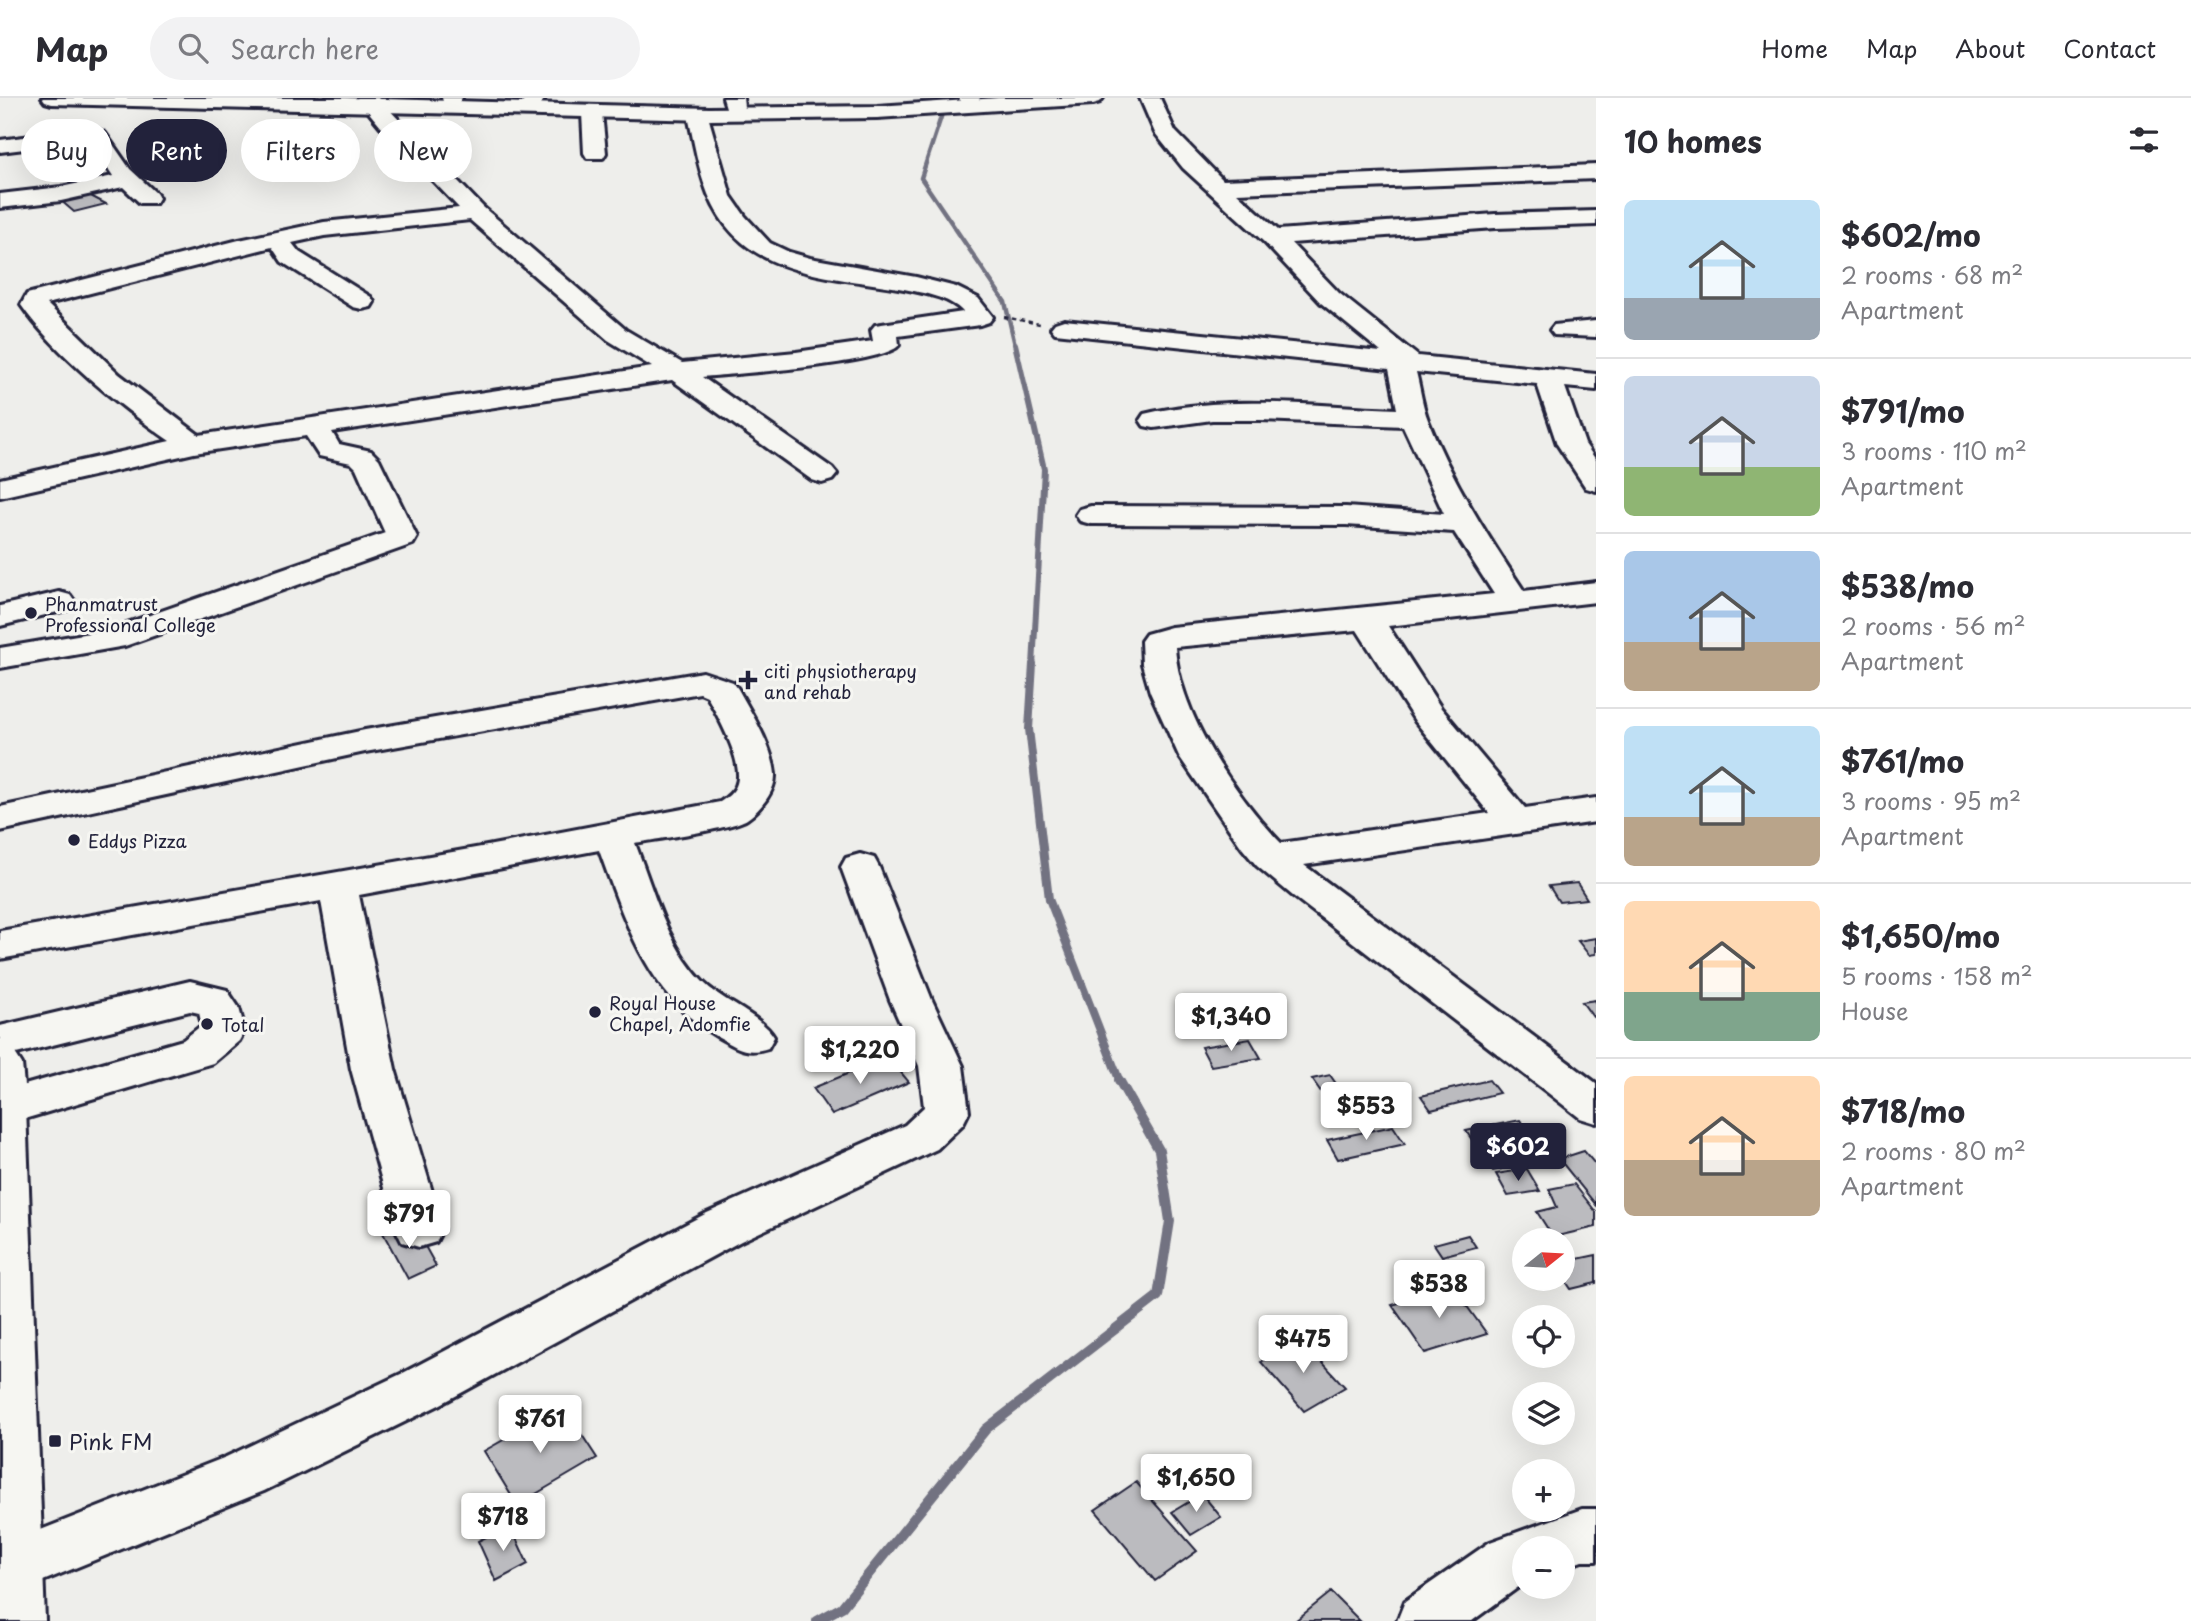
<!DOCTYPE html>
<meta charset="utf-8">
<style>
:root{--surface:#fff;--page:#f2f2f3;--text:#2b2b33;--muted:#7c7c81;--line:#e1e1e2;--accent:#22223b}
body{margin:0;font-family:"Playpen Sans",sans-serif;background:var(--page);color:var(--text);height:100vh;display:flex;flex-direction:column;font-size:26px;white-space:nowrap}
*{box-sizing:border-box;margin:0}
p{font-size:23px;color:var(--muted)}
.icon{flex:none;width:38px;height:38px;fill:none;stroke:currentColor;stroke-width:2;stroke-linecap:round;stroke-linejoin:round}
.map{position:relative;flex:1;overflow:hidden}
.panel{display:flex;flex-direction:column;background:var(--surface);width:595px}
.panel>*{flex:none}
.banner{position:absolute;left:21px;top:21px;width:665px;height:63px;display:flex;gap:14px}
.needle{width:46px;rotate:72deg}
.controls{position:absolute;left:1512px;top:1130px;display:grid;gap:14px}
.controls a{display:grid;place-items:center;width:63px;height:63px;border-radius:50%;background:var(--surface);box-shadow:0 7px 28px #0002;font-size:35px}
.price{position:absolute;translate:-50% -60px;padding:0 16px;border-radius:7px;background:#fff;color:#222;font-size:23px;line-height:46px;filter:drop-shadow(0 2px 4px #0008)}
.price::after{content:'';position:absolute;left:50%;top:42px;width:21px;height:16px;margin-left:-10px;background:inherit;clip-path:polygon(0 0,100% 0,50% 100%)}
.price.selected{background:var(--accent);color:#fff}
ul{padding:0;list-style:none}
li{display:flex;align-items:center;gap:21px;height:175px;padding:0 28px}
li+li{border-top:2px solid var(--line)}
li span{display:grid;place-items:center;flex:none;width:196px;height:140px;border-radius:10px;color:#555}
li>.icon{margin-inline-start:auto}
span .icon{width:84px;height:84px;fill:#fffc;stroke-width:1}
li b{font-size:30px}
h2{display:flex;justify-content:space-between;align-items:center;height:84px;padding:0 28px;font-size:30px}
.chip{padding:0 24px;border-radius:32px;background:var(--surface);box-shadow:0 7px 28px #0002;font-size:24px;line-height:63px}
.chip.selected{background:var(--accent);color:#fff}
header{display:flex;align-items:center;gap:42px;box-sizing:border-box;height:98px;padding:0 35px;background:var(--surface);border-bottom:2px solid var(--line)}
header strong{font-size:33px}
nav{display:flex;gap:38px;margin-inline-start:auto;font-size:24px}
.search{width:490px;height:63px;background:var(--page);display:flex;align-items:center;gap:18px;box-sizing:border-box;padding:0 24px;border-radius:38px;color:var(--muted);font-size:26px}
main{display:flex;flex:1;min-height:0}
.map>svg:first-child{display:block}
.lines{fill:none;stroke-linecap:round;stroke-linejoin:round}
.stream-far3{stroke:#727281;stroke-width:4.5}
.stream-far2{stroke:#727281;stroke-width:6}
.stream-far1{stroke:#727281;stroke-width:8}
.stream{stroke:#727281;stroke-width:10}
.building{fill:#bbbbbf;stroke:#22223b;stroke-width:2}
.minor-casing{stroke:#22223b;stroke-width:6}
.major-casing{stroke:#22223b;stroke-width:6}
.highway-casing{stroke:#22223b;stroke-width:6}
.path{stroke:#22223b;stroke-width:2.5;stroke-dasharray:4.5 3.5;stroke-linecap:butt}
.minor{fill:#f6f6f2;fill-rule:evenodd}
.major{fill:#f6f6f2;fill-rule:evenodd}
.highway{fill:#f6f6f2;fill-rule:evenodd}
.poi-dot{fill:#22223b;stroke:#f6f6f2;stroke-width:2.5}
.labels{text-anchor:middle;dominant-baseline:central;stroke-width:6;stroke-linejoin:round;paint-order:stroke}
.poi-label{font-size:18px;fill:#22223b;stroke:#f6f6f2;text-anchor:start}
.near-poi-label{font-size:21px;fill:#22223b;stroke:#f6f6f2;text-anchor:start}
</style>
<header>
<strong>Map</strong>
<div class="search"><svg class="icon" aria-label="search" viewBox="0 0 24 24"><circle cx="10" cy="10" r="6"/><path d="M15 15l6 6"/></svg>Search here</div>
<nav><a>Home</a><a>Map</a><a>About</a><a>Contact</a></nav>
</header>
<main>
<div class="map">
<svg width="1596" height="1523" viewBox="0 0 1596 1523">
<rect width="100%" height="100%" fill="#eeeeeb"/>
<filter id="ink" filterUnits="userSpaceOnUse"><feTurbulence type="fractalNoise" baseFrequency=".0143" numOctaves="2"/><feDisplacementMap in="SourceGraphic" scale="14" xChannelSelector="R" yChannelSelector="G"/><feConvolveMatrix kernelMatrix="1 2 1 2 8 2 1 2 1" color-interpolation-filters="sRGB"/></filter>
<g filter="url(#ink)">
<g class="lines">
<!-- stream-far3 -->
<path class="stream-far3" d="M 941,19 L 921,80 L 1005,204 L 1015,247"/>
<!-- stream-far2 -->
<path class="stream-far2" d="M 1015,246 L 1044,371 L 1033,568"/>
<!-- stream-far1 -->
<path class="stream-far1" d="M 1033,566 L 1029,631 L 1049,801 L 1120,984"/>
<!-- stream -->
<path class="stream" d="M 817,1523 L 842,1509 L 986,1331 L 1158,1198 L 1170,1123 L 1159,1052 L 1119,982"/>
</g>
<!-- building -->
<path class="building" d="M 85,95 L 106,106 L 74,114 L 59,101 Z
M 1577,785 L 1587,801 L 1559,804 L 1549,788 Z
M 1596,840 L 1596,856 L 1589,857 L 1578,843 Z
M 1596,902 L 1596,918 L 1593,919 L 1582,904 Z
M 1250,941 L 1261,960 L 1211,968 L 1201,949 Z
M 888,959 L 909,984 L 832,1017 L 813,990 Z
M 1330,977 L 1360,1020 L 1342,1024 L 1312,981 Z
M 1489,982 L 1499,995 L 1431,1012 L 1421,998 Z
M 1520,1022 L 1548,1062 L 1493,1073 L 1466,1033 Z
M 1393,1028 L 1405,1046 L 1338,1061 L 1327,1042 Z
M 1584,1053 L 1596,1067 L 1596,1107 L 1559,1061 Z
M 1527,1071 L 1540,1093 L 1508,1098 L 1496,1076 Z
M 1574,1086 L 1596,1114 L 1596,1129 L 1553,1139 L 1537,1114 L 1557,1109 L 1549,1091 Z
M 411,1123 L 436,1168 L 408,1181 L 383,1135 Z
M 1468,1137 L 1476,1149 L 1442,1158 L 1434,1146 Z
M 1596,1157 L 1596,1185 L 1571,1191 L 1563,1179 L 1563,1164 Z
M 1453,1189 L 1487,1236 L 1425,1255 L 1392,1207 Z
M 1301,1241 L 1345,1289 L 1304,1313 L 1261,1264 Z
M 563,1308 L 597,1360 L 517,1407 L 484,1353 Z
M 1136,1384 L 1197,1453 L 1155,1483 L 1095,1412 Z
M 1202,1396 L 1221,1419 L 1191,1437 L 1172,1414 Z
M 510,1427 L 528,1466 L 496,1483 L 478,1443 Z
M 1331,1494 L 1360,1523 L 1295,1523 Z"/>
<g class="lines">
<!-- minor casing -->
<g class="minor-casing">
<path id="minor" d="M 357,0 L 378,0 L 483,109 L 626,232 L 682,265 L 796,254 L 873,243 L 871,232 L 875,227 L 963,214 C 950,199 923,195 904,191 C 828,177 742,180 708,96 C 698,71 694,44 688,18 L 691,14 L 705,14 L 708,18 L 731,98 L 745,118 L 770,145 L 789,154 L 810,160 L 916,179 L 956,189 L 978,200 L 993,219 L 989,224 L 980,227 L 898,238 L 899,247 C 886,266 733,276 702,279 L 832,370 L 837,376 L 832,382 L 822,385 L 812,382 L 672,282 L 332,334 L 339,346 L 371,353 L 379,361 L 417,439 L 413,446 L 125,548 L 0,570 L 0,550 L 107,532 L 385,435 L 356,370 L 351,365 L 319,358 L 306,338 L 194,355 L 0,399 L 0,381 L 170,343 C 121,309 55,256 21,207 L 27,196 L 239,142 L 324,124 L 459,110 L 381,29 ZM 470,122 L 608,242 L 652,269 L 199,337 L 119,276 L 47,206 L 272,149 L 282,164 L 353,209 L 362,211 L 371,209 L 374,204 L 371,199 L 299,154 L 292,145 L 324,138 Z
M 442,0 L 462,0 L 458,6 L 444,6 Z
M 525,0 L 545,0 L 539,9 L 525,9 L 522,5 Z
M 723,0 L 743,0 L 744,9 L 741,13 L 727,13 Z
M 959,0 L 980,0 C 975,8 970,8 961,6 Z
M 1140,0 L 1160,0 L 1175,33 L 1223,82 L 1596,67 L 1596,81 L 1237,95 L 1278,132 L 1495,116 L 1596,113 L 1596,127 L 1495,130 L 1291,145 L 1339,195 L 1418,258 L 1596,276 L 1596,292 L 1565,289 L 1585,346 L 1596,362 L 1596,393 L 1586,390 L 1557,346 L 1537,286 L 1416,274 C 1420,289 1422,307 1428,322 C 1452,383 1488,439 1524,493 L 1596,484 L 1596,504 L 1388,528 L 1441,610 L 1525,710 L 1596,700 L 1596,724 L 1304,767 L 1596,985 L 1596,1025 L 1580,1020 L 1552,998 L 1293,798 L 1257,768 L 1242,750 L 1179,658 L 1150,594 L 1142,566 L 1141,543 L 1146,536 L 1171,529 L 1494,496 L 1454,434 L 1346,427 L 1091,426 L 1080,423 L 1076,417 L 1080,411 L 1091,408 L 1346,409 L 1444,416 L 1403,328 L 1260,322 L 1212,322 L 1154,330 L 1144,328 L 1140,322 L 1144,316 C 1226,296 1314,308 1397,311 L 1389,271 L 1055,235 L 1051,230 L 1055,225 L 1064,222 L 1381,254 L 1321,205 L 1264,144 L 1183,70 L 1155,35 ZM 1357,532 L 1415,623 L 1489,715 L 1281,745 C 1235,697 1179,616 1175,549 Z
M 592,9 L 599,11 L 602,15 L 606,55 L 603,60 L 587,60 L 584,55 L 582,15 L 585,11 Z
M 94,30 L 105,35 L 130,71 L 156,95 L 159,100 L 156,105 L 140,105 L 123,89 L 61,103 L 0,110 L 0,96 L 61,89 L 113,78 L 90,43 L 0,54 L 0,42 Z
M 1596,223 L 1596,239 L 1554,237 L 1550,232 L 1554,227 Z
M 59,494 L 70,497 L 75,504 L 70,511 L 0,528 L 0,508 Z
M 703,574 L 733,584 L 738,591 C 752,616 772,647 775,676 C 776,693 760,712 747,721 C 732,731 657,741 635,745 C 653,791 667,848 703,884 C 723,904 762,918 774,939 L 768,950 C 746,957 738,950 718,939 C 648,899 625,823 599,752 L 359,797 L 395,971 L 443,1130 L 436,1144 L 419,1149 L 402,1144 L 395,1130 L 351,971 L 321,803 L 0,861 L 0,833 L 487,748 L 720,704 C 726,700 733,695 736,688 C 746,667 717,617 707,598 L 700,595 L 365,654 L 0,733 L 0,709 L 365,632 Z
M 860,756 L 874,760 L 879,769 L 932,902 L 963,968 L 969,1014 L 963,1026 L 937,1051 L 741,1143 L 439,1307 L 264,1393 L 16,1494 L 0,1488 L 0,1448 L 226,1359 L 403,1275 L 707,1115 L 905,1027 L 924,1009 L 919,968 L 890,902 L 841,769 L 846,760 Z
M 190,883 L 227,892 L 239,910 L 245,932 L 239,943 L 213,965 L 4,1027 L 0,1026 L 0,994 L 183,942 L 202,927 L 199,915 L 190,913 L 0,960 L 0,928 Z
M 1582,1411 L 1596,1411 L 1596,1463 L 1582,1463 L 1563,1470 L 1563,1451 L 1524,1451 L 1524,1485 L 1472,1523 L 1397,1523 L 1405,1503 L 1490,1444 Z"/>
</g>
<!-- major casing -->
<g class="major-casing">
<path id="major" d="M 42,0 L 346,0 L 709,10 L 877,8 L 998,0 L 1103,0 L 1100,4 L 1093,6 L 877,20 L 709,22 L 52,6 L 45,4 Z"/>
</g>
<!-- highway casing -->
<g class="highway-casing">
<path id="highway" d="M 0,950 L 15,955 L 22,966 L 26,1010 L 45,1523 L 0,1523 Z"/>
</g>
<!-- path -->
<path class="path" d="M 1004,219 L 1040,226"/>
<!-- minor -->
<use href="#minor" class="minor"/>
<!-- major -->
<use href="#major" class="major"/>
<!-- highway -->
<use href="#highway" class="highway"/>
</g>
</g>
<!-- markers -->
<g class="poi-dot">
<circle cx="31" cy="515" r="7"/>
<path d="M744.5 571.5h7v7h7v7h-7v7h-7v-7h-7v-7h7z"/>
<circle cx="74" cy="742" r="7"/>
<circle cx="595" cy="914" r="7"/>
<circle cx="207" cy="926" r="7"/>
<rect x="48" y="1336" width="14" height="14" rx="3.5"/>
</g>
<g class="labels">
<!-- poi labels -->
<g class="poi-label">
<text x="45" y="505">Phanmatrust<tspan x="45" dy="21">Professional College</tspan></text>
<text x="764" y="572">citi physiotherapy<tspan x="764" dy="21">and rehab</tspan></text>
<text x="88" y="742">Eddys Pizza</text>
<text x="609" y="904">Royal House<tspan x="609" dy="21">Chapel, Adomfie</tspan></text>
<text x="221" y="926">Total</text>
</g>
<!-- near-poi labels -->
<g class="near-poi-label">
<text x="69" y="1343">Pink FM</text>
</g>
</g>
</svg>
<div class="controls">
<a><svg class="needle" viewBox="-14 -14 28 28"><path d="M0-13l5 13h-10z" fill="#e53935"/><path d="M0 13l5-13h-10z" fill="#7c7c81"/></svg></a>
<a><svg class="icon" aria-label="locate" viewBox="0 0 24 24"><circle cx="12" cy="12" r="6"/><path d="M12 2v4M12 18v4M2 12h4M18 12h4"/></svg></a>
<a><svg class="icon" aria-label="layers" viewBox="0 0 24 24"><path d="M12 4l9 5-9 5-9-5zM3 14l9 5 9-5"/></svg></a>
<a>+</a>
<a>−</a>
</div>
<b class="price" style="left:1231px;top:955px">$1,340</b>
<b class="price" style="left:860px;top:988px">$1,220</b>
<b class="price" style="left:1366px;top:1044px">$553</b>
<b class="price selected" style="left:1518px;top:1085px">$602</b>
<b class="price" style="left:409px;top:1152px">$791</b>
<b class="price" style="left:1439px;top:1222px">$538</b>
<b class="price" style="left:1303px;top:1277px">$475</b>
<b class="price" style="left:540px;top:1357px">$761</b>
<b class="price" style="left:1196px;top:1416px">$1,650</b>
<b class="price" style="left:503px;top:1455px">$718</b>
<div class="banner">
<a class="chip">Buy</a>
<a class="chip selected">Rent</a>
<a class="chip">Filters</a>
<a class="chip">New</a>
</div>
</div>
<section class="panel">
<h2>10 homes<svg class="icon" aria-label="filters" viewBox="0 0 24 24"><path d="M4 7h16M4 17h16"/><circle cx="9" cy="7" r="2"/><circle cx="15" cy="17" r="2"/></svg></h2>
<ul>
<li><span style="background:linear-gradient(#bfe0f5 70%,#9aa5b1 0)"><svg class="icon" aria-label="home" viewBox="0 0 24 24"><path d="M3 11l9-7 9 7M6 9v11h12V9"/></svg></span><div><b>$602/mo</b><p>2 rooms · 68 m²</p><p>Apartment</p></div></li>
<li><span style="background:linear-gradient(#c9d6e8 65%,#8fb573 0)"><svg class="icon" aria-label="home" viewBox="0 0 24 24"><path d="M3 11l9-7 9 7M6 9v11h12V9"/></svg></span><div><b>$791/mo</b><p>3 rooms · 110 m²</p><p>Apartment</p></div></li>
<li><span style="background:linear-gradient(#a9c7e8 65%,#b9a48a 0)"><svg class="icon" aria-label="home" viewBox="0 0 24 24"><path d="M3 11l9-7 9 7M6 9v11h12V9"/></svg></span><div><b>$538/mo</b><p>2 rooms · 56 m²</p><p>Apartment</p></div></li>
<li><span style="background:linear-gradient(#bfe0f5 65%,#b9a48a 0)"><svg class="icon" aria-label="home" viewBox="0 0 24 24"><path d="M3 11l9-7 9 7M6 9v11h12V9"/></svg></span><div><b>$761/mo</b><p>3 rooms · 95 m²</p><p>Apartment</p></div></li>
<li><span style="background:linear-gradient(#ffd9b3 65%,#7fa58c 0)"><svg class="icon" aria-label="home" viewBox="0 0 24 24"><path d="M3 11l9-7 9 7M6 9v11h12V9"/></svg></span><div><b>$1,650/mo</b><p>5 rooms · 158 m²</p><p>House</p></div></li>
<li><span style="background:linear-gradient(#ffd9b3 60%,#b9a48a 0)"><svg class="icon" aria-label="home" viewBox="0 0 24 24"><path d="M3 11l9-7 9 7M6 9v11h12V9"/></svg></span><div><b>$718/mo</b><p>2 rooms · 80 m²</p><p>Apartment</p></div></li>
</ul>
</section>
</main>
